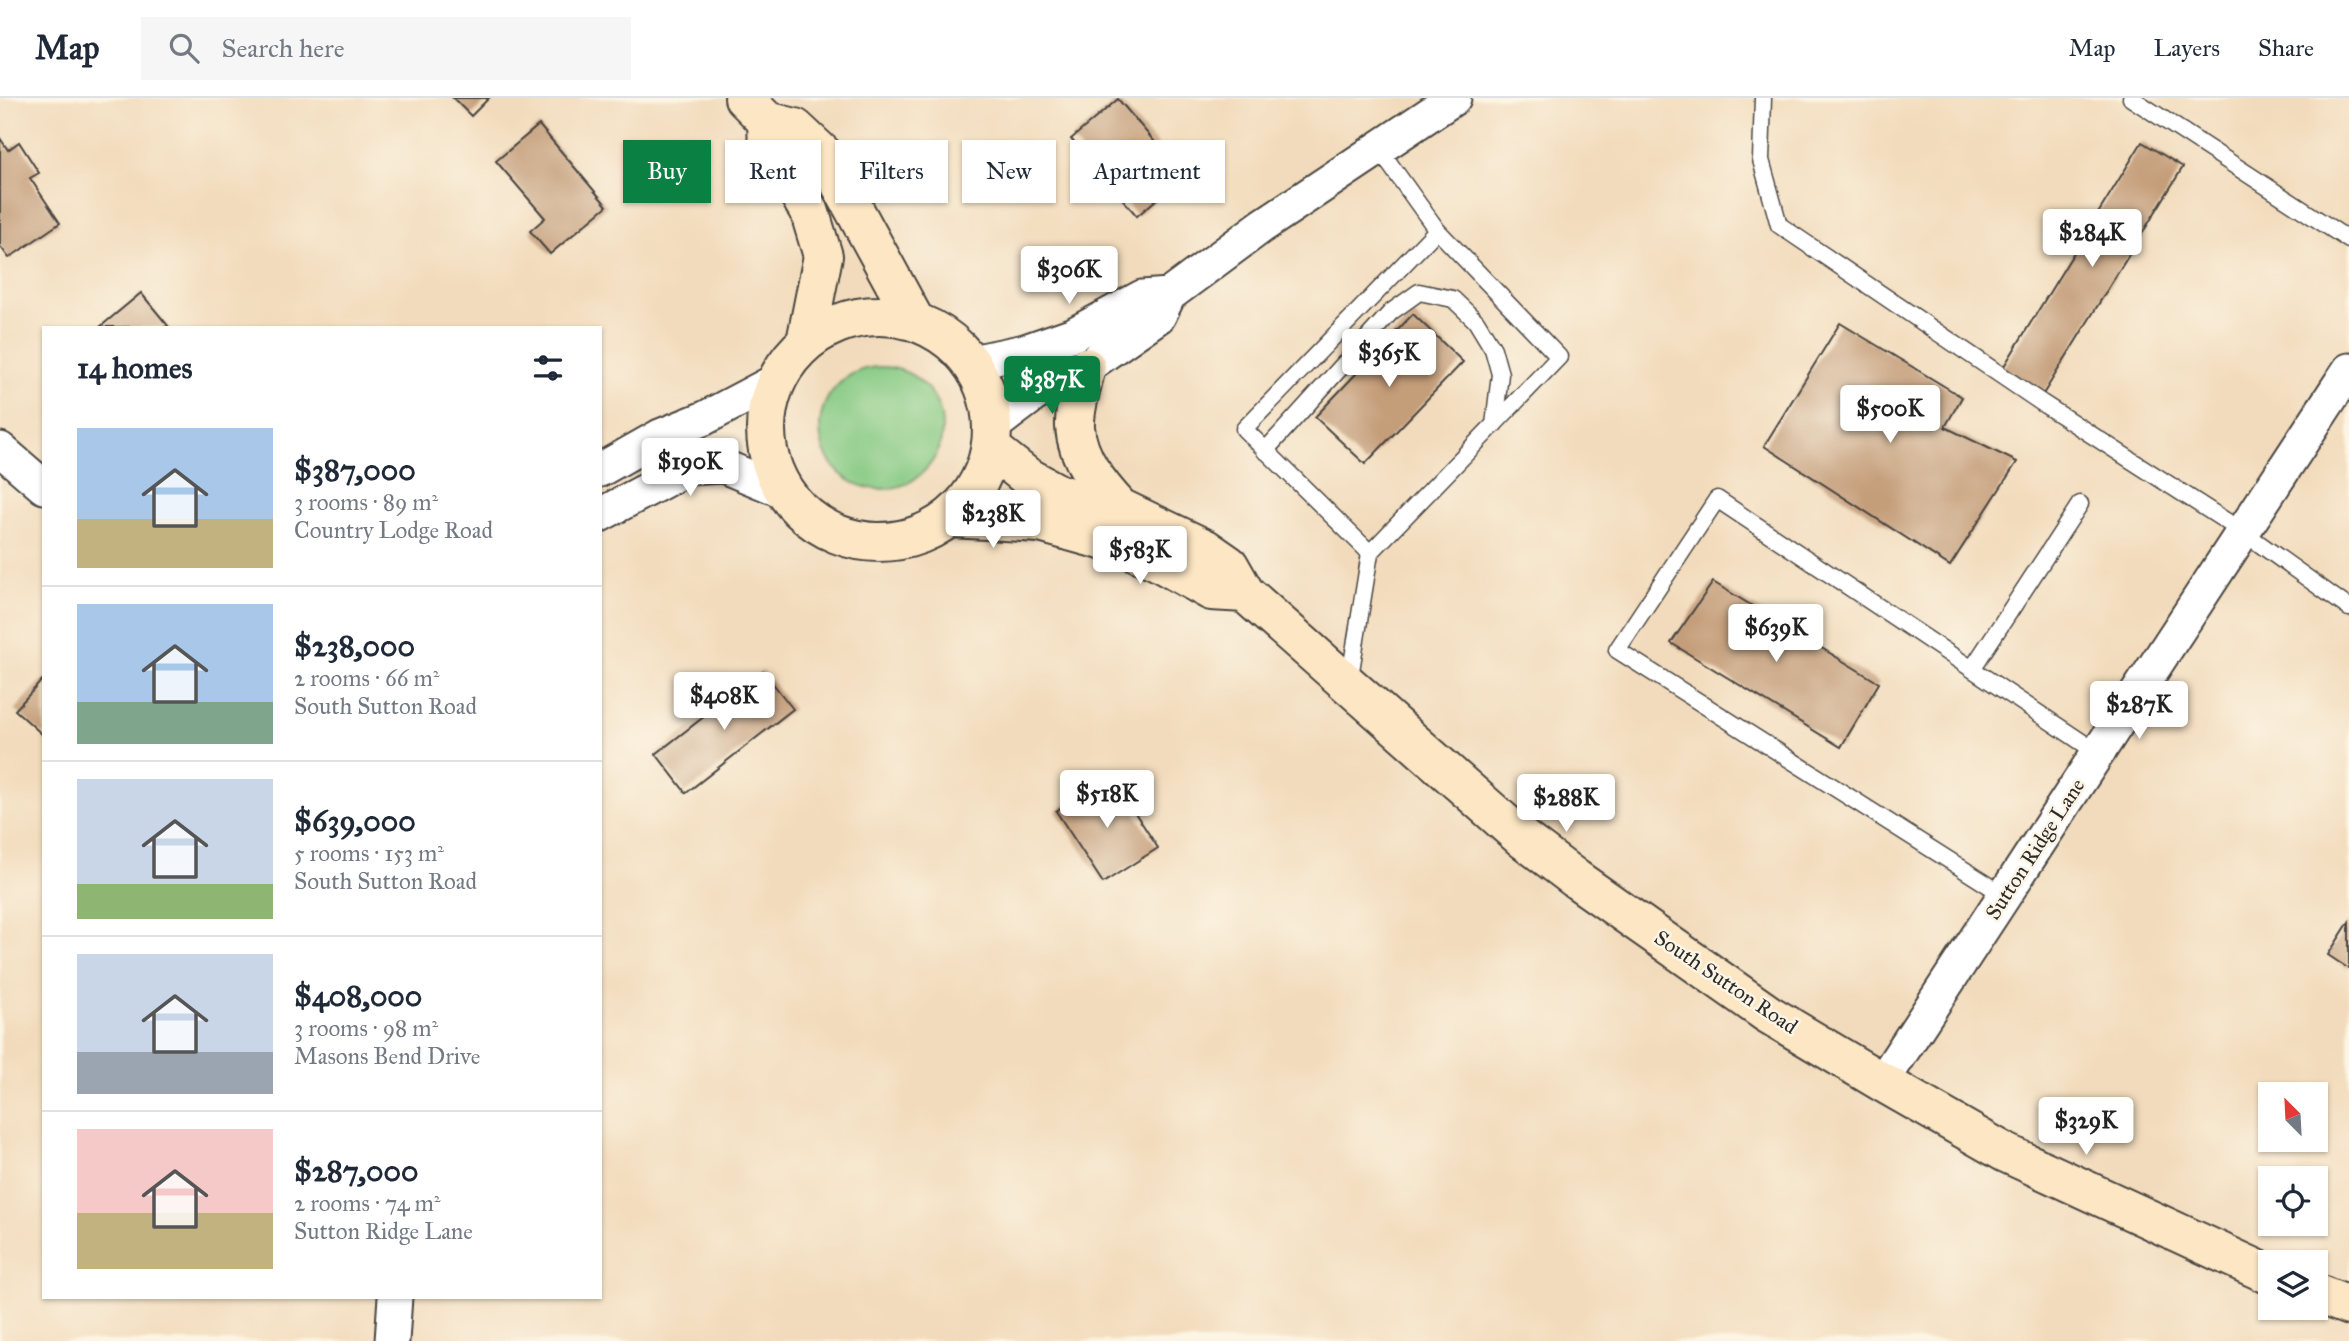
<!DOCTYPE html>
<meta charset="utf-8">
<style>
:root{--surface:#fff;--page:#f6f6f7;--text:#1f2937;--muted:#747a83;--line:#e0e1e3;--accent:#0b8043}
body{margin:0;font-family:"IM FELL Great Primer",serif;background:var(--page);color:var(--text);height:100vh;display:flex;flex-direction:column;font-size:26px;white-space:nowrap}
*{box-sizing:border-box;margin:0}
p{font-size:23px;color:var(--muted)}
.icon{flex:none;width:38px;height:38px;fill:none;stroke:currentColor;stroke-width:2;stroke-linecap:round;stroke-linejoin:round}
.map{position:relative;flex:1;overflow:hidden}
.sheet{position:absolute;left:42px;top:228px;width:560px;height:973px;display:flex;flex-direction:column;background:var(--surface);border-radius:0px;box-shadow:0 2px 5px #0004}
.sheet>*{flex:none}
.banner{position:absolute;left:623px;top:42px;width:665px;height:63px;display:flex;gap:14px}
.needle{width:46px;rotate:336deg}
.fabs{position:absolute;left:2258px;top:984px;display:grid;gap:14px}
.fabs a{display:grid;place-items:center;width:70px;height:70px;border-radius:0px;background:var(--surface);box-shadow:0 2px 5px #0004;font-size:35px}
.price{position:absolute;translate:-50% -60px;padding:0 16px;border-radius:7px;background:#fff;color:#222;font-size:23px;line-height:46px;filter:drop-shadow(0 2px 4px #0008)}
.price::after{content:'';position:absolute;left:50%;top:42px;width:21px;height:16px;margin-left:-10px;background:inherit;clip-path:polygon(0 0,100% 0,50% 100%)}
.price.current{background:var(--accent);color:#fff}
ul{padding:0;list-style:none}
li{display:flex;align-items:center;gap:21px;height:175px;padding:0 35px}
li+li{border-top:2px solid var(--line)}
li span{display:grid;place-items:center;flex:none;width:196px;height:140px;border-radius:0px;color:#555}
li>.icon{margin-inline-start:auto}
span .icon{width:84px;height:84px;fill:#fffc;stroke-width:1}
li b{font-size:30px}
h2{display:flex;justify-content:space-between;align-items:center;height:84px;padding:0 35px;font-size:30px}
.pill{padding:0 24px;border-radius:0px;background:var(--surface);box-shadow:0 2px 5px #0004;font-size:24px;line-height:63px}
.pill.current{background:var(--accent);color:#fff}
header{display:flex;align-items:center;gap:42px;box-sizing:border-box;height:98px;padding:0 35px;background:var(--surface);border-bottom:2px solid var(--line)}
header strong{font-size:33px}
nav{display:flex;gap:38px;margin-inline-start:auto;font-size:24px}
.search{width:490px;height:63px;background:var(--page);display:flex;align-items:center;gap:18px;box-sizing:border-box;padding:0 24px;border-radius:0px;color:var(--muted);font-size:26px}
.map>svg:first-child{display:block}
.green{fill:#84c982;stroke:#587a56;stroke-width:2}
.building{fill:#c49d79}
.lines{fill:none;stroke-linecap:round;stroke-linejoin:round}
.service-casing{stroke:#494541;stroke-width:19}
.minor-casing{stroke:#494541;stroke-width:37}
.secondary-casing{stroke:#494541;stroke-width:42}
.service{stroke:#fff;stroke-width:16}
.minor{stroke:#fff;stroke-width:33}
.secondary{stroke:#fce6c4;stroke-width:38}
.labels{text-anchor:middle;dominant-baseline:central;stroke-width:5;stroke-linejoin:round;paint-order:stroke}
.street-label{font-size:21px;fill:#2b2b2b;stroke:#fcf5e5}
</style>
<header>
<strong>Map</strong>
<div class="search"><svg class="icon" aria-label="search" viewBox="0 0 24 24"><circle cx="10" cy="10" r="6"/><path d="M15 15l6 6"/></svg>Search here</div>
<nav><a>Map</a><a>Layers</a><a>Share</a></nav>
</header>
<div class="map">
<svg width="2349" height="1243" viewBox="0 0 2349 1243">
<rect width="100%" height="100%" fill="#fcf5e5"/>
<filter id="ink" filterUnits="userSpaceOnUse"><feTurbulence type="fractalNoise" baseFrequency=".0143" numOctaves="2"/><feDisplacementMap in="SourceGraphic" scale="14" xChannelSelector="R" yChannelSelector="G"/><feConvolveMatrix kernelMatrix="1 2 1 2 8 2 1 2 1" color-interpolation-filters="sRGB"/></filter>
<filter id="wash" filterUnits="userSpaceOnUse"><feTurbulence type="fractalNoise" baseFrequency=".00686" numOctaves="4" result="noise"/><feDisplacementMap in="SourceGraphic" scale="28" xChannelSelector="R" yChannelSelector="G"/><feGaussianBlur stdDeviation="1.57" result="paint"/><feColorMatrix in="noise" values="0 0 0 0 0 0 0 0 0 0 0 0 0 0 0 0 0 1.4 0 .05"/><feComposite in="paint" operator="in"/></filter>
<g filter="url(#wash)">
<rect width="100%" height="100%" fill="#f2dbbc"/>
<!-- green -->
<path class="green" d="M820 330a61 61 0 1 1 122 0a61 61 0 1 1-122 0Z"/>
<g id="blocks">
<!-- building -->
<path class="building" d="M 453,0 L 489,0 L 471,18 Z
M 1118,1 L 1184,78 L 1137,118 L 1071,41 Z
M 539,27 L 607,108 L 550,156 L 530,133 L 545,120 L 496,63 Z
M 0,40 L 8,52 L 19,44 L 39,75 L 30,80 L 60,125 L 9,160 L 0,148 Z
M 2142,44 L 2183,69 L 2042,298 L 2001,273 Z
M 141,195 L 169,229 L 100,229 Z
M 1413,216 L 1463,264 L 1365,366 L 1315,319 Z
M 1840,225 L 1962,299 L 1945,329 L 2017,364 L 1950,468 L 1764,348 Z
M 1713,484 L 1879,585 L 1841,649 L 1671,545 Z
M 763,573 L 793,611 L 686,695 L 656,656 Z
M 44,580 L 44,638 L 15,612 Z
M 1111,678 L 1158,750 L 1103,785 L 1056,713 Z
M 2349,824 L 2349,871 L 2328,857 Z"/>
</g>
</g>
<g filter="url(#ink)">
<use href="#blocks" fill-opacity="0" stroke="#494541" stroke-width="2"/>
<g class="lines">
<!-- service casing -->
<g class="service-casing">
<path id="service" d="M 1763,0 L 1761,62 L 1779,127 L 2042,305 L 2243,434 L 2349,510
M 2131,0 L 2349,142
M 1265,353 L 1391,214 L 1419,194 L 1453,201 L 1476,223 L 1493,251 L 1500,276 L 1494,327
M 1370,455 L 1244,331 L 1437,132
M 1972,571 L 2080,406
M 1349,585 L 1370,455 L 1559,259 L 1437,132 L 1379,51
M 2004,797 L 1617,552 L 1717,401 L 2098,655"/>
</g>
<!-- minor casing -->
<g class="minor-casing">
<path id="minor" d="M 972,264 L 1025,253 L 1074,236 L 1142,199 L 1169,197
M 993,328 L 1034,297 L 1086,269 L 1159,218 L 1169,197 L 1262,128 L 1454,0
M 0,351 L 44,389
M 600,372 L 660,338 L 705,320 L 777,282
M 600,417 L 688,370 L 723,368 L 783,393
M 1882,984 L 2349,272
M 392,1243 L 395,1199"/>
</g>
<!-- secondary casing -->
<g class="secondary-casing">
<path id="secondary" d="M 744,0 L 767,23 L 795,30 L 825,58 L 915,223
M 767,23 L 768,53 L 792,84 L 810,115 L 823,158 L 806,244
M766 331a113 113 0 1 1 226 0a113 113 0 1 1-226 0Z
M 1086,269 C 1082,287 1074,310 1075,329 C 1077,361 1100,388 1120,410
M 992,351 L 1026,378 L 1059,396 L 1120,410 L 1206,451 L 1229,467 L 1245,495 L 1523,741 L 1576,781 L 1768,916 L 1882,984 L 2006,1055 L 2270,1177
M 951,420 L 1040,425 L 1123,448 L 1155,462 L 1211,493 L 1245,495
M 2315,1195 L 2349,1208"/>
</g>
<!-- service -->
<use href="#service" class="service"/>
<!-- minor -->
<use href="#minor" class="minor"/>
<!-- secondary -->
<use href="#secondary" class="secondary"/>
</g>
</g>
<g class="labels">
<!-- street labels -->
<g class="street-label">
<text transform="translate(2035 751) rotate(-57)">Sutton Ridge Lane</text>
<text transform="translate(1726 884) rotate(34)">South Sutton Road</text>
</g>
</g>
</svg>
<div class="fabs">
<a><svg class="needle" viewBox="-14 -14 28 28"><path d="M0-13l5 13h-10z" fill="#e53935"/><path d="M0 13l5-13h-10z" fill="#747a83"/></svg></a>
<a><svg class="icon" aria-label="locate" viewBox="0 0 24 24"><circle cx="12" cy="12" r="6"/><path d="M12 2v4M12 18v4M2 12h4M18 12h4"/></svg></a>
<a><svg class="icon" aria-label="layers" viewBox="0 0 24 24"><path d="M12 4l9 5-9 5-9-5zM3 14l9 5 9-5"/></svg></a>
</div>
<b class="price" style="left:2092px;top:171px">$284K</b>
<b class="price" style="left:1069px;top:208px">$306K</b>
<b class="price" style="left:1389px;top:291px">$365K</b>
<b class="price current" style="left:1052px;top:318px">$387K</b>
<b class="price" style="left:1890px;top:347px">$500K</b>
<b class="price" style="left:690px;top:400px">$190K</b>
<b class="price" style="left:993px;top:452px">$238K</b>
<b class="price" style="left:1140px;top:488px">$583K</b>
<b class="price" style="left:1776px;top:566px">$639K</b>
<b class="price" style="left:724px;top:634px">$408K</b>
<b class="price" style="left:2139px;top:643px">$287K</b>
<b class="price" style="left:1107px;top:732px">$518K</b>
<b class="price" style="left:1566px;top:736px">$288K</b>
<b class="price" style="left:2086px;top:1059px">$329K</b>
<div class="banner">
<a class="pill current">Buy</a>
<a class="pill">Rent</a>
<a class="pill">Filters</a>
<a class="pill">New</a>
<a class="pill">Apartment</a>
</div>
<section class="sheet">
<h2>14 homes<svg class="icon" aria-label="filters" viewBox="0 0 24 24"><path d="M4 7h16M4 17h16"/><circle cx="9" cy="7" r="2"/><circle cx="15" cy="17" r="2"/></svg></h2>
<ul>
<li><span style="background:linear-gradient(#a9c7e8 65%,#c2b280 0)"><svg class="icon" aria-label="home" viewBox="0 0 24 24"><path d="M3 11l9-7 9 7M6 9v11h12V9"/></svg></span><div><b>$387,000</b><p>3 rooms · 89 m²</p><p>Country Lodge Road</p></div></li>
<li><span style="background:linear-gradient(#a9c7e8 70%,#7fa58c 0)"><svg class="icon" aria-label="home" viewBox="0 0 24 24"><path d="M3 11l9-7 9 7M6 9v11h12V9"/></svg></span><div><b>$238,000</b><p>2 rooms · 66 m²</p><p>South Sutton Road</p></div></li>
<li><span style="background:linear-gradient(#c9d6e8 75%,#8fb573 0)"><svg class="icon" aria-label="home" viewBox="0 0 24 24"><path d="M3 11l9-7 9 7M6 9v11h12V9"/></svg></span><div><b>$639,000</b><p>5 rooms · 153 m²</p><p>South Sutton Road</p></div></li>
<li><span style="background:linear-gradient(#c9d6e8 70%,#9aa5b1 0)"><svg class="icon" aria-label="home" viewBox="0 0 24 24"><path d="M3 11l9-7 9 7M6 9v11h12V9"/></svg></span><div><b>$408,000</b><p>3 rooms · 98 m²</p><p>Masons Bend Drive</p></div></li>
<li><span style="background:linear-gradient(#f6c9c9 60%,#c2b280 0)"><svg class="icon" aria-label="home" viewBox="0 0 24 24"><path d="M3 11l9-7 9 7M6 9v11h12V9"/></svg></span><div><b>$287,000</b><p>2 rooms · 74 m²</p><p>Sutton Ridge Lane</p></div></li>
</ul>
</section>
</div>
